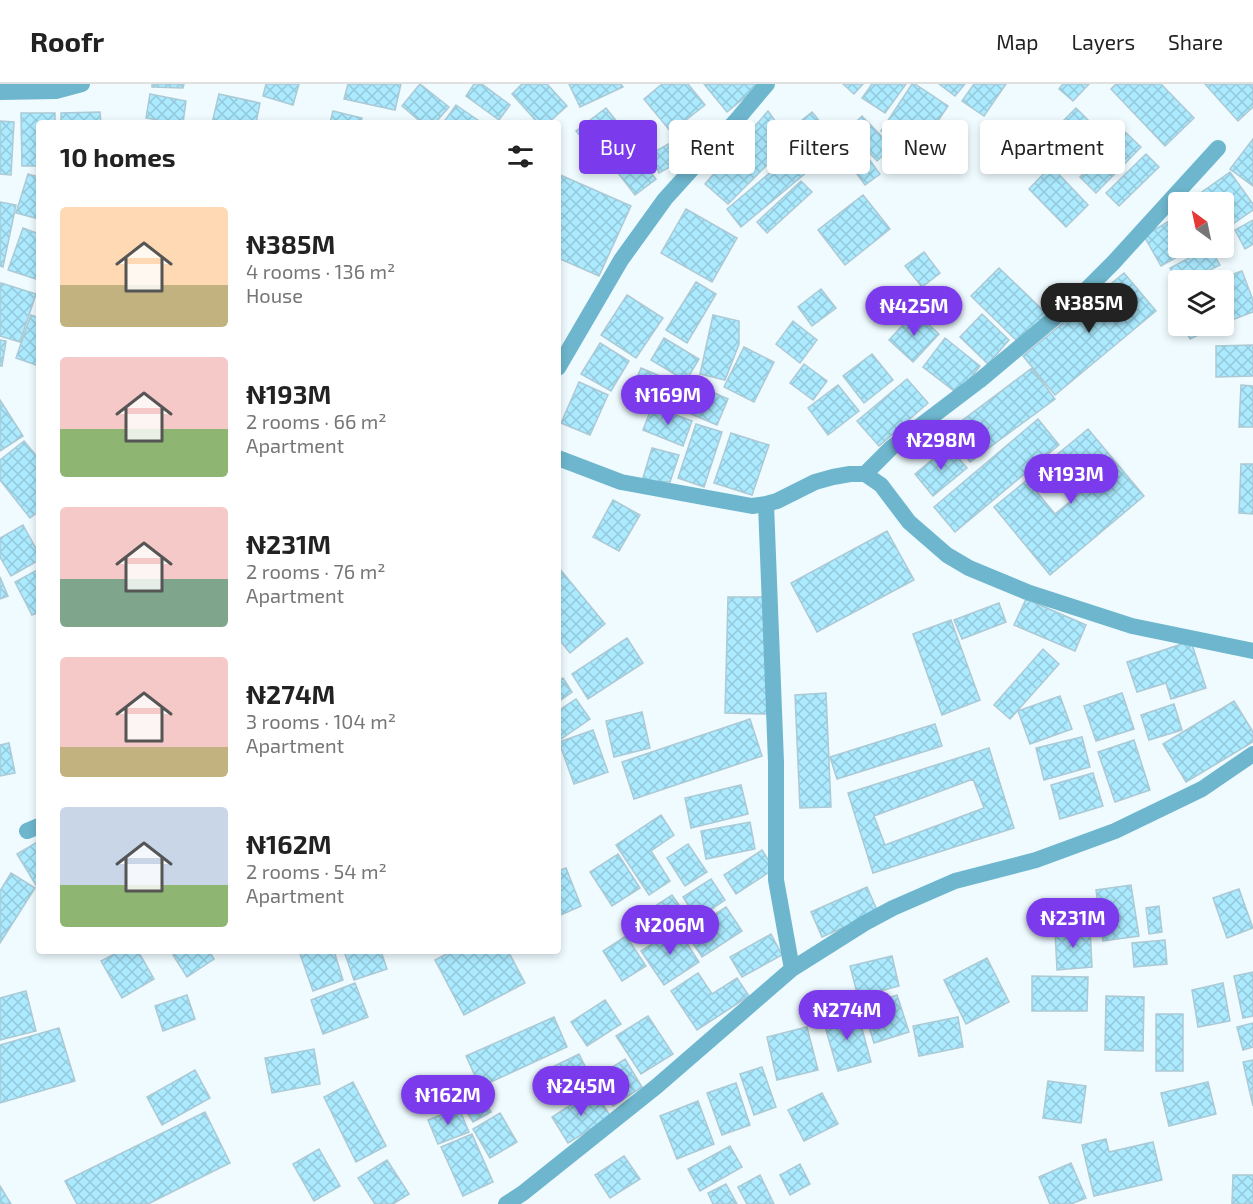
<!DOCTYPE html>
<meta charset="utf-8">
<style>
:root{--surface:#fff;--page:#f6f6f6;--text:#222;--muted:#767676;--line:#e0e0e0;--accent:#7c3aed}
body{margin:0;font-family:"Exo 2",sans-serif;background:var(--page);color:var(--text);height:100vh;display:flex;flex-direction:column;font-size:22px;white-space:nowrap}
*{box-sizing:border-box;margin:0}
p{font-size:20px;color:var(--muted)}
.icon{flex:none;width:33px;height:33px;fill:none;stroke:currentColor;stroke-width:2;stroke-linecap:round;stroke-linejoin:round}
.map{position:relative;flex:1;overflow:hidden}
.side{position:absolute;left:36px;top:36px;width:525px;height:834px;display:flex;flex-direction:column;background:var(--surface);border-radius:6px;box-shadow:0 3px 9px #0003}
.side>*{flex:none}
.top-card{position:absolute;left:579px;top:36px;width:570px;height:54px;display:flex;gap:12px}
.needle{width:39px;rotate:327deg}
.controls{position:absolute;left:1168px;top:108px;display:grid;gap:12px}
.controls a{display:grid;place-items:center;width:66px;height:66px;border-radius:6px;background:var(--surface);box-shadow:0 3px 9px #0003;font-size:30px}
.price{position:absolute;translate:-50% -51px;padding:0 14px;border-radius:21px;background:var(--accent);color:#fff;font-size:20px;line-height:39px;filter:drop-shadow(0 2px 3px #0008)}
.price::after{content:'';position:absolute;left:50%;top:36px;width:18px;height:14px;margin-left:-9px;background:inherit;clip-path:polygon(0 0,100% 0,50% 100%)}
.price.on{background:#222;color:#fff}
ul{padding:0;list-style:none}
li{display:flex;align-items:center;gap:18px;height:150px;padding:0 24px}
li span{display:grid;place-items:center;flex:none;width:168px;height:120px;border-radius:6px;color:#555}
li>.icon{margin-inline-start:auto}
span .icon{width:72px;height:72px;fill:#fffc;stroke-width:1}
li b{font-size:26px}
h2{display:flex;justify-content:space-between;align-items:center;height:72px;padding:0 24px;font-size:26px}
.chip{padding:0 21px;border-radius:6px;background:var(--surface);box-shadow:0 3px 9px #0003;font-size:21px;line-height:54px}
.chip.on{background:var(--accent);color:#fff}
header{display:flex;align-items:center;gap:36px;box-sizing:border-box;height:84px;padding:0 30px;background:var(--surface);border-bottom:2px solid var(--line)}
header strong{font-size:28px}
nav{display:flex;gap:33px;margin-inline-start:auto;font-size:21px}
.map>svg:first-child{display:block}
.building{fill:url(#building-cross-hatch);stroke:#acc9d4;stroke-width:1.5;fill-rule:evenodd}
.lines{fill:none;stroke-linecap:round;stroke-linejoin:round}
.minor{stroke:#6eb6cd;stroke-width:16}
</style>
<header>
<strong>Roofr</strong>
<nav><a>Map</a><a>Layers</a><a>Share</a></nav>
</header>
<div class="map">
<svg width="1253" height="1120" viewBox="0 0 1253 1120">
<defs>
<pattern id="building-cross-hatch" width="8" height="8" patternUnits="userSpaceOnUse" patternTransform="scale(1.5)"><rect width="8" height="8" fill="#abeaff"/><path d="M0 0l8 8M0 8l8-8" fill="none" stroke="#93c9db"/></pattern>
</defs>
<rect width="100%" height="100%" fill="#effbff"/>
<!-- building -->
<path class="building" d="M 152,0 L 184,0 L 183,4 L 152,3 Z
M 266,0 L 299,0 L 293,21 L 263,12 Z
M 348,0 L 401,0 L 395,26 L 344,15 Z
M 420,0 L 449,23 L 435,39 L 422,39 L 402,22 Z
M 474,0 L 482,0 L 510,21 L 499,36 L 466,12 Z
M 522,0 L 547,0 L 567,22 L 548,39 L 538,39 L 512,10 Z
M 569,0 L 621,0 L 623,3 L 580,23 Z
M 662,0 L 688,0 L 705,21 L 671,48 L 644,15 Z
M 704,0 L 761,0 L 727,28 Z
M 843,0 L 863,0 L 854,10 Z
M 872,0 L 906,0 L 885,29 L 862,14 Z
M 912,0 L 915,0 L 948,22 L 916,70 L 881,47 Z
M 939,0 L 965,0 L 955,12 Z
M 974,0 L 1006,0 L 984,32 L 962,17 Z
M 1063,0 L 1089,0 L 1073,17 L 1059,5 Z
M 1116,0 L 1161,0 L 1194,34 L 1165,62 L 1111,5 Z
M 1205,0 L 1253,0 L 1253,23 L 1238,37 Z
M 150,10 L 186,17 L 183,39 L 173,39 L 146,34 Z
M 219,10 L 260,19 L 256,39 L 212,39 Z
M 456,21 L 482,39 L 443,39 Z
M 606,24 L 634,59 L 605,83 L 576,47 Z
M 1076,24 L 1103,51 L 1066,88 L 1039,61 Z
M 333,27 L 362,34 L 361,39 L 330,39 Z
M 768,27 L 790,58 L 728,120 L 705,100 Z
M 100,28 L 101,39 L 61,39 L 61,29 Z
M 812,28 L 831,51 L 810,68 L 791,45 Z
M 21,29 L 55,29 L 55,39 L 39,39 L 39,82 L 22,82 Z
M 862,32 L 892,63 L 877,77 L 848,46 Z
M 0,37 L 14,38 L 11,91 L 0,90 Z
M 1124,47 L 1141,63 L 1096,109 L 1080,93 Z
M 1253,55 L 1253,102 L 1230,85 Z
M 674,57 L 684,75 L 659,89 L 650,70 Z
M 826,62 L 836,77 L 822,87 L 811,73 Z
M 798,65 L 813,83 L 741,143 L 727,125 Z
M 863,67 L 880,90 L 865,101 L 848,78 Z
M 1146,70 L 1159,83 L 1119,122 L 1106,109 Z
M 639,73 L 656,95 L 635,111 L 618,89 Z
M 1051,82 L 1088,121 L 1066,143 L 1029,105 Z
M 1230,88 L 1253,120 L 1253,126 L 1227,144 L 1224,139 L 1224,118 L 1209,118 L 1202,108 Z
M 28,90 L 39,93 L 39,135 L 16,129 Z
M 558,90 L 631,122 L 599,192 L 558,174 Z
M 801,97 L 812,108 L 767,149 L 757,138 Z
M 863,111 L 890,145 L 845,181 L 818,146 Z
M 0,118 L 16,121 L 3,183 L 0,182 Z
M 686,125 L 737,154 L 712,198 L 661,169 Z
M 1179,131 L 1179,164 L 1193,164 L 1161,182 L 1144,152 Z
M 1253,136 L 1253,160 L 1245,165 L 1235,146 Z
M 23,144 L 39,150 L 39,196 L 8,186 Z
M 1208,164 L 1210,164 L 1220,181 L 1190,196 L 1179,196 L 1179,201 L 1170,184 Z
M 924,168 L 940,189 L 922,203 L 905,182 Z
M 999,184 L 1048,231 L 1020,260 L 971,212 Z
M 1242,187 L 1253,216 L 1253,228 L 1224,239 L 1224,196 L 1216,196 Z
M 1124,189 L 1156,227 L 1055,311 L 1023,272 Z
M 696,198 L 716,210 L 687,259 L 666,246 Z
M 1,199 L 36,210 L 20,258 L 0,252 L 0,203 Z
M 821,205 L 836,224 L 812,242 L 798,223 Z
M 627,211 L 663,234 L 636,274 L 601,251 Z
M 915,228 L 939,250 L 913,278 L 889,256 Z
M 982,230 L 1009,256 L 988,280 L 960,253 Z
M 31,231 L 39,234 L 39,282 L 16,274 Z
M 713,231 L 739,237 L 739,260 L 725,296 L 700,290 Z
M 793,237 L 817,256 L 800,279 L 776,260 Z
M 1183,242 L 1217,242 L 1190,255 Z
M 664,254 L 699,275 L 686,297 L 651,276 Z
M 945,254 L 980,282 L 958,310 L 923,283 Z
M 0,256 L 6,257 L 2,282 L 0,282 Z
M 600,259 L 629,277 L 611,307 L 581,290 Z
M 1253,261 L 1253,292 L 1216,293 L 1216,262 Z
M 744,263 L 774,278 L 754,318 L 724,303 Z
M 872,270 L 893,296 L 864,319 L 843,292 Z
M 804,280 L 827,297 L 813,316 L 790,299 Z
M 641,284 L 686,303 L 676,325 L 632,305 Z
M 1032,284 L 1055,315 L 970,378 L 947,348 Z
M 907,295 L 928,319 L 879,362 L 857,337 Z
M 579,298 L 608,311 L 590,351 L 561,339 Z
M 694,300 L 728,315 L 717,341 L 682,326 Z
M 838,301 L 859,327 L 828,351 L 808,324 Z
M 1241,301 L 1253,302 L 1253,343 L 1239,343 Z
M 0,316 L 23,352 L 0,367 Z
M 652,322 L 692,337 L 683,362 L 643,346 Z
M 1038,335 L 1059,361 L 955,448 L 934,423 Z
M 696,340 L 722,348 L 704,403 L 678,394 Z
M 1088,345 L 1144,412 L 1050,491 L 994,423 L 1027,396 L 1055,430 L 1083,407 L 1054,373 Z
M 731,349 L 769,361 L 752,411 L 714,399 Z
M 24,357 L 39,375 L 39,427 L 30,434 L 0,396 L 0,376 Z
M 948,362 L 967,384 L 933,412 L 915,390 Z
M 652,364 L 679,371 L 670,398 L 642,397 Z
M 1241,380 L 1253,380 L 1253,430 L 1239,429 Z
M 613,416 L 640,431 L 619,467 L 593,453 Z
M 23,441 L 39,470 L 39,476 L 11,492 L 0,473 L 0,454 Z
M 887,447 L 914,496 L 817,548 L 791,499 Z
M 559,484 L 605,540 L 570,569 L 558,554 L 558,485 Z
M 39,485 L 39,528 L 32,531 L 15,498 Z
M 0,493 L 8,512 L 0,515 Z
M 728,513 L 770,513 L 767,630 L 725,629 Z
M 1026,515 L 1086,541 L 1075,567 L 1014,541 Z
M 999,519 L 1006,538 L 962,555 L 954,536 Z
M 951,536 L 980,616 L 942,631 L 913,550 Z
M 627,554 L 643,579 L 588,615 L 572,590 Z
M 1191,557 L 1206,604 L 1171,615 L 1166,599 L 1137,608 L 1127,578 Z
M 1043,565 L 1059,580 L 1010,635 L 994,621 Z
M 563,594 L 572,608 L 558,618 L 558,597 Z
M 826,609 L 831,723 L 800,724 L 795,611 Z
M 1122,609 L 1134,645 L 1096,657 L 1084,622 Z
M 1060,612 L 1072,645 L 1030,660 L 1018,627 Z
M 576,615 L 590,635 L 558,657 L 558,627 Z
M 1234,617 L 1253,648 L 1253,658 L 1186,698 L 1163,660 Z
M 1174,620 L 1182,646 L 1149,656 L 1141,631 Z
M 642,628 L 650,664 L 614,673 L 606,637 Z
M 750,635 L 762,672 L 634,715 L 622,678 Z
M 935,640 L 942,662 L 837,695 L 830,673 Z
M 593,646 L 608,688 L 574,700 L 559,658 Z
M 1082,653 L 1090,683 L 1044,696 L 1036,664 Z
M 1134,656 L 1150,706 L 1115,718 L 1098,668 Z
M 9,659 L 15,689 L 0,692 L 0,661 Z
M 989,664 L 1014,744 L 873,789 L 848,709 ZM 973,695 L 984,724 L 885,761 L 874,732 Z
M 1093,689 L 1103,722 L 1060,735 L 1051,701 Z
M 741,701 L 748,730 L 691,744 L 685,714 Z
M 661,731 L 674,751 L 651,767 L 670,797 L 649,811 L 616,761 Z
M 750,738 L 755,765 L 706,775 L 701,747 Z
M 39,757 L 39,806 L 17,770 Z
M 688,760 L 707,788 L 685,802 L 667,774 Z
M 762,766 L 774,785 L 736,810 L 724,791 Z
M 618,770 L 640,804 L 612,822 L 590,788 Z
M 566,784 L 581,822 L 558,832 L 558,787 Z
M 11,789 L 35,804 L 0,859 L 0,807 Z
M 711,795 L 725,816 L 697,835 L 683,813 Z
M 1131,801 L 1139,852 L 1103,857 L 1096,806 Z
M 867,803 L 878,828 L 822,853 L 811,828 Z
M 1239,805 L 1253,844 L 1227,854 L 1213,814 Z
M 672,811 L 684,828 L 651,849 L 640,832 Z
M 1159,822 L 1162,848 L 1149,850 L 1146,824 Z
M 726,823 L 742,847 L 702,873 L 686,849 Z
M 677,844 L 699,878 L 664,901 L 641,867 Z
M 1090,845 L 1092,883 L 1057,886 L 1055,847 Z
M 771,850 L 782,871 L 742,893 L 730,873 Z
M 626,852 L 646,882 L 622,897 L 603,867 Z
M 1165,856 L 1167,880 L 1134,883 L 1132,859 Z
M 120,867 L 138,867 L 154,895 L 122,914 L 101,877 Z
M 179,867 L 209,867 L 214,875 L 187,893 L 173,871 Z
M 308,867 L 334,867 L 343,896 L 313,907 L 300,870 Z
M 344,867 L 381,867 L 387,885 L 354,896 Z
M 452,867 L 508,867 L 525,899 L 464,931 L 435,876 Z
M 892,872 L 899,902 L 858,913 L 850,882 Z
M 987,874 L 1009,918 L 966,940 L 944,896 Z
M 1253,888 L 1253,932 L 1243,934 L 1234,892 Z
M 698,889 L 712,910 L 737,894 L 749,912 L 697,946 L 671,907 Z
M 1032,892 L 1088,893 L 1087,927 L 1032,927 Z
M 355,899 L 368,933 L 323,950 L 311,916 Z
M 1223,899 L 1230,937 L 1198,943 L 1192,906 Z
M 26,907 L 36,947 L 0,956 L 0,914 Z
M 187,911 L 195,935 L 163,947 L 155,922 Z
M 897,911 L 909,948 L 874,959 L 863,923 Z
M 1106,912 L 1144,913 L 1143,967 L 1105,966 Z
M 605,916 L 621,940 L 587,962 L 571,938 Z
M 857,926 L 871,978 L 838,987 L 823,936 Z
M 1156,930 L 1183,930 L 1183,987 L 1156,987 Z
M 648,932 L 673,970 L 641,990 L 616,952 Z
M 554,933 L 567,963 L 480,1003 L 466,972 Z
M 958,933 L 963,963 L 919,972 L 913,942 Z
M 1253,939 L 1253,963 L 1243,966 L 1237,943 Z
M 807,943 L 818,986 L 777,996 L 767,953 Z
M 59,944 L 75,997 L 0,1019 L 0,961 Z
M 314,965 L 320,1000 L 272,1009 L 265,974 Z
M 579,970 L 595,1002 L 558,1020 L 542,988 Z
M 625,975 L 642,1003 L 613,1022 L 595,994 Z
M 1253,976 L 1253,1022 L 1243,978 Z
M 762,983 L 776,1023 L 754,1031 L 740,990 Z
M 195,986 L 210,1014 L 162,1041 L 147,1013 Z
M 1048,997 L 1086,1002 L 1081,1039 L 1043,1034 Z
M 353,998 L 386,1062 L 356,1078 L 324,1013 Z
M 1208,998 L 1216,1030 L 1169,1042 L 1161,1009 Z
M 736,999 L 750,1041 L 722,1051 L 707,1009 Z
M 594,1006 L 611,1033 L 568,1059 L 552,1033 Z
M 479,1009 L 491,1028 L 473,1038 L 462,1020 Z
M 822,1009 L 838,1040 L 804,1057 L 788,1026 Z
M 698,1017 L 714,1060 L 677,1075 L 660,1032 Z
M 459,1024 L 469,1048 L 438,1060 L 428,1036 Z
M 205,1028 L 230,1079 L 148,1120 L 77,1120 L 65,1097 Z
M 500,1029 L 517,1058 L 490,1074 L 473,1045 Z
M 472,1050 L 493,1098 L 463,1112 L 441,1063 Z
M 1106,1055 L 1109,1068 L 1153,1058 L 1162,1096 L 1094,1112 L 1082,1061 Z
M 730,1062 L 742,1083 L 700,1107 L 688,1085 Z
M 319,1065 L 340,1102 L 314,1117 L 293,1080 Z
M 624,1072 L 640,1095 L 610,1114 L 595,1091 Z
M 387,1076 L 409,1110 L 393,1120 L 375,1120 L 358,1094 Z
M 1071,1079 L 1086,1114 L 1071,1120 L 1050,1120 L 1039,1093 Z
M 800,1080 L 810,1100 L 790,1111 L 780,1091 Z
M 760,1091 L 774,1120 L 747,1120 L 738,1103 Z
M 1233,1091 L 1253,1091 L 1253,1120 L 1232,1120 Z
M 726,1100 L 737,1120 L 713,1120 L 708,1109 Z
M 0,1102 L 11,1120 L 0,1120 Z"/>
<g class="lines">
<!-- minor -->
<path class="minor" d="M 0,8 L 56,7 L 82,0
M 558,284 L 621,176 L 665,115 L 740,32 L 767,0
M 558,374 L 621,398 L 752,422 L 766,420 L 777,417 L 815,398 L 833,393 L 850,390 L 865,390 L 881,401 L 909,438 L 947,471 L 969,484 L 1027,508 L 1132,542 L 1253,567
M 865,390 L 892,363 L 979,297 L 1076,216 L 1113,179 L 1218,64
M 766,420 L 776,678 L 776,796 L 792,885
M 27,747 L 39,742
M 506,1120 L 523,1109 L 657,1002 L 792,885 L 865,839 L 893,824 L 955,797 L 1036,776 L 1115,747 L 1202,705 L 1253,670"/>
</g>
</svg>
<div class="controls">
<a><svg class="needle" viewBox="-14 -14 28 28"><path d="M0-13l5 13h-10z" fill="#e53935"/><path d="M0 13l5-13h-10z" fill="#767676"/></svg></a>
<a><svg class="icon" aria-label="layers" viewBox="0 0 24 24"><path d="M12 4l9 5-9 5-9-5zM3 14l9 5 9-5"/></svg></a>
</div>
<b class="price on" style="left:1089px;top:250px">₦385M</b>
<b class="price" style="left:914px;top:253px">₦425M</b>
<b class="price" style="left:668px;top:342px">₦169M</b>
<b class="price" style="left:941px;top:387px">₦298M</b>
<b class="price" style="left:1071px;top:421px">₦193M</b>
<b class="price" style="left:1073px;top:865px">₦231M</b>
<b class="price" style="left:670px;top:872px">₦206M</b>
<b class="price" style="left:847px;top:957px">₦274M</b>
<b class="price" style="left:581px;top:1033px">₦245M</b>
<b class="price" style="left:448px;top:1042px">₦162M</b>
<div class="top-card">
<a class="chip on">Buy</a>
<a class="chip">Rent</a>
<a class="chip">Filters</a>
<a class="chip">New</a>
<a class="chip">Apartment</a>
</div>
<section class="side">
<h2>10 homes<svg class="icon" aria-label="filters" viewBox="0 0 24 24"><path d="M4 7h16M4 17h16"/><circle cx="9" cy="7" r="2"/><circle cx="15" cy="17" r="2"/></svg></h2>
<ul>
<li><span style="background:linear-gradient(#ffd9b3 65%,#c2b280 0)"><svg class="icon" aria-label="home" viewBox="0 0 24 24"><path d="M3 11l9-7 9 7M6 9v11h12V9"/></svg></span><div><b>₦385M</b><p>4 rooms · 136 m²</p><p>House</p></div></li>
<li><span style="background:linear-gradient(#f6c9c9 60%,#8fb573 0)"><svg class="icon" aria-label="home" viewBox="0 0 24 24"><path d="M3 11l9-7 9 7M6 9v11h12V9"/></svg></span><div><b>₦193M</b><p>2 rooms · 66 m²</p><p>Apartment</p></div></li>
<li><span style="background:linear-gradient(#f6c9c9 60%,#7fa58c 0)"><svg class="icon" aria-label="home" viewBox="0 0 24 24"><path d="M3 11l9-7 9 7M6 9v11h12V9"/></svg></span><div><b>₦231M</b><p>2 rooms · 76 m²</p><p>Apartment</p></div></li>
<li><span style="background:linear-gradient(#f6c9c9 75%,#c2b280 0)"><svg class="icon" aria-label="home" viewBox="0 0 24 24"><path d="M3 11l9-7 9 7M6 9v11h12V9"/></svg></span><div><b>₦274M</b><p>3 rooms · 104 m²</p><p>Apartment</p></div></li>
<li><span style="background:linear-gradient(#c9d6e8 65%,#8fb573 0)"><svg class="icon" aria-label="home" viewBox="0 0 24 24"><path d="M3 11l9-7 9 7M6 9v11h12V9"/></svg></span><div><b>₦162M</b><p>2 rooms · 54 m²</p><p>Apartment</p></div></li>
</ul>
</section>
</div>
